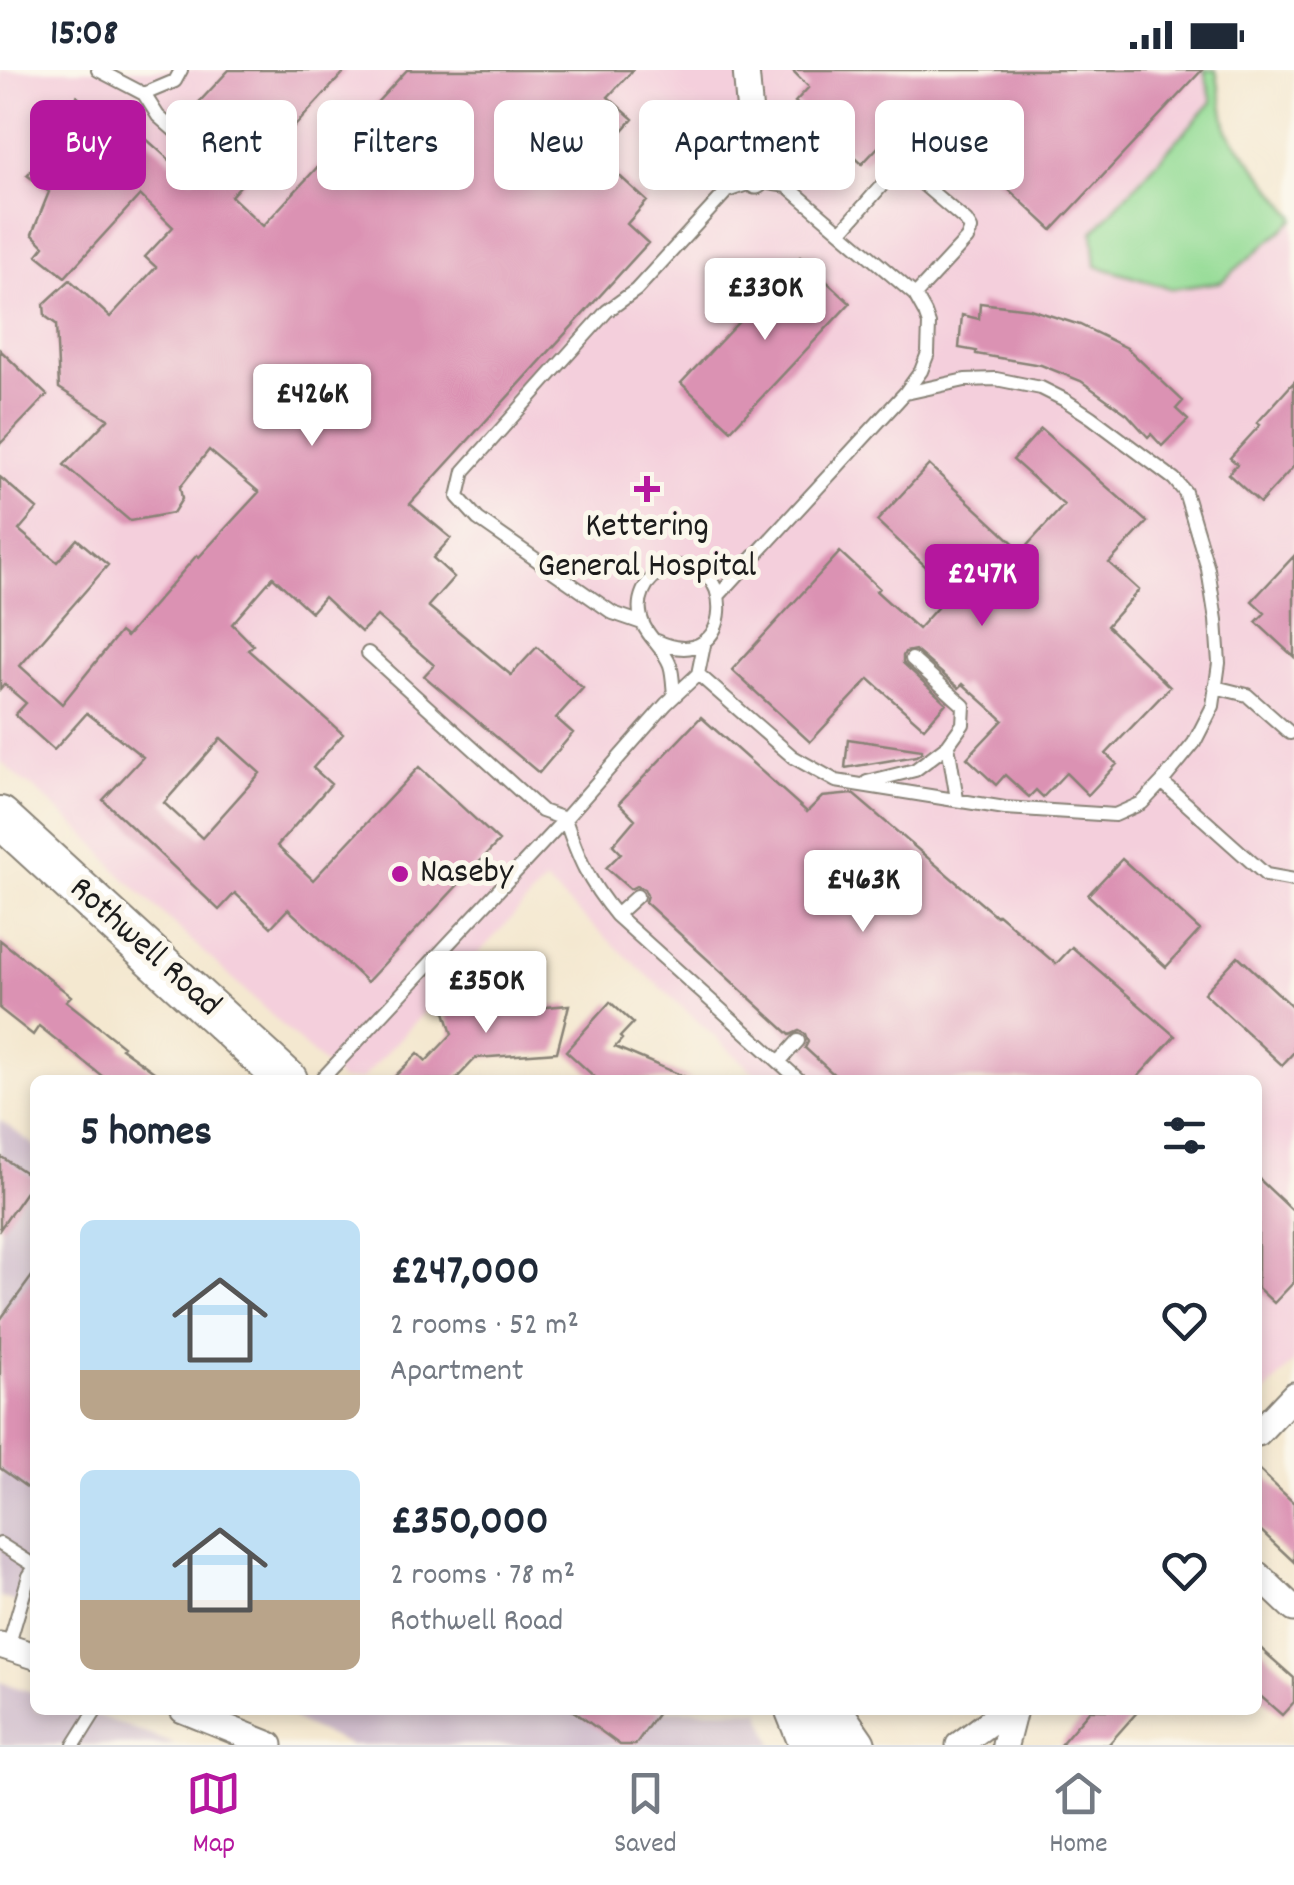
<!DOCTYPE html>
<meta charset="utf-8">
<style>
:root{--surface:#fff;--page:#f2f2f3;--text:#1f2937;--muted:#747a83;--line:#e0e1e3;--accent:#b5179e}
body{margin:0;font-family:Dekko,sans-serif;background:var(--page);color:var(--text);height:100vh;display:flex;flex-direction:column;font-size:38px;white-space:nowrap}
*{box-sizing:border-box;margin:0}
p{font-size:32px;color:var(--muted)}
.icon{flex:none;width:55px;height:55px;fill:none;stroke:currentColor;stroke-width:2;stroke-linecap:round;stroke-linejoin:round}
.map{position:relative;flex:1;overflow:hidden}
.panel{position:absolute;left:30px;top:1005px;width:1232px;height:640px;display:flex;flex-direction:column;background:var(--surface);border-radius:15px;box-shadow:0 5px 15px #0003}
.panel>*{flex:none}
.top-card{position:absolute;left:30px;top:30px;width:1235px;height:90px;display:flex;gap:20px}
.price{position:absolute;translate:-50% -85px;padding:0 22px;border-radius:10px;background:#fff;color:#222;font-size:32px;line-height:65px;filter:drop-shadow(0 2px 5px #0008)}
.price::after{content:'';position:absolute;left:50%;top:60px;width:30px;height:22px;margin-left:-15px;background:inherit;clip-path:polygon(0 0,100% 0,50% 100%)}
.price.on{background:var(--accent);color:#fff}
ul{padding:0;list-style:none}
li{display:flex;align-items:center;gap:30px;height:250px;padding:0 50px}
li span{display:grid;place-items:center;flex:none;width:280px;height:200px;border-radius:15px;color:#555}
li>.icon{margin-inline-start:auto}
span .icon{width:120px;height:120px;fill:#fffc;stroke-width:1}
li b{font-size:42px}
h2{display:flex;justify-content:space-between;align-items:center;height:120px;padding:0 50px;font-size:42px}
.chip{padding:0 35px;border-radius:15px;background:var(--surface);box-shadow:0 5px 15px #0003;font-size:35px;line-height:90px}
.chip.on{background:var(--accent);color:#fff}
.status{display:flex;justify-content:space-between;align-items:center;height:70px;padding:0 50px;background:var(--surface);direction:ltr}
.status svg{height:28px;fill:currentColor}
.tab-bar{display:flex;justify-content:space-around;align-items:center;height:140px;border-top:2px solid var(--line);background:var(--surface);font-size:28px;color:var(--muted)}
.tab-bar a{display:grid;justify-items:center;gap:5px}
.tab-bar .on{color:var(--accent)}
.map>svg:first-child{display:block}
.built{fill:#f4cfdc}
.industrial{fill:#d0bdcc}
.green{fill:#95dc96;stroke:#587c59;stroke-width:2.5}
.building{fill:#db92b3;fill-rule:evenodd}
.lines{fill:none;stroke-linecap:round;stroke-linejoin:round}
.lane-casing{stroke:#888276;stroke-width:16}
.street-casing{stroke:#888276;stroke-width:29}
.primary-casing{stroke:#888276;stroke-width:44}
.lane{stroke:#fff;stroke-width:12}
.street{stroke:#fff;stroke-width:25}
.primary{stroke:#fff;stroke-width:40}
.poi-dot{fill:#b5179e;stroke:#fbf7ec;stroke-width:4}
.labels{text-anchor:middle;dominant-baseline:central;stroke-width:10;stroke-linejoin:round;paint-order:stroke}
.poi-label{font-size:35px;fill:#1c1c1c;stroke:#fbf7ec}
.street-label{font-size:35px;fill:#1c1c1c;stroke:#fbf7ec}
</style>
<div class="status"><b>15:08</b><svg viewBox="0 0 49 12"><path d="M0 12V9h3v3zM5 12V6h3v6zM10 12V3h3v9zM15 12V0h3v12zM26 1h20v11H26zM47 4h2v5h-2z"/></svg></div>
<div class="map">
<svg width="1294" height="1675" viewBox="0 0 1294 1675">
<rect width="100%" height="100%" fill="#fbf7ec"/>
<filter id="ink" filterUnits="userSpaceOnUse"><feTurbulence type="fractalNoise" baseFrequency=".01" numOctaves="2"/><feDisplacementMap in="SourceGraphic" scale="20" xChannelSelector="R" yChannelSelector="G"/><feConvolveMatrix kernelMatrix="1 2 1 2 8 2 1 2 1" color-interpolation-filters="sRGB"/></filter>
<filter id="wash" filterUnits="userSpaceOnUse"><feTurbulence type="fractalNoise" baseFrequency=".0048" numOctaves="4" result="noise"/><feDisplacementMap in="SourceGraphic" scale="40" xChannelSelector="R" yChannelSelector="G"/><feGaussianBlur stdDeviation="2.25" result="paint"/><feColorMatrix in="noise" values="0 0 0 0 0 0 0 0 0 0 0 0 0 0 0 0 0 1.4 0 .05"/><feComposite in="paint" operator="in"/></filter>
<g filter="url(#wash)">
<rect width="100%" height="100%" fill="#f4e8d0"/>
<!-- built -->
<path class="built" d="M 0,0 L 1216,0 L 1227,61 L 1294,146 L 1294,1292 L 1258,1330 L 1258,1010 L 762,1010 L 545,812 L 361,1010 L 341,1010 L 118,802 L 94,773 L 35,719 L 22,711 L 0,691 Z"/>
<!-- industrial -->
<path class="industrial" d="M 0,1050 L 35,1076 L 35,1538 L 0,1527 Z
M 0,1612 L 35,1623 L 35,1640 L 83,1640 L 177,1675 L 0,1675 Z
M 280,1640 L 760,1640 L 773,1675 L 350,1675 L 305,1655 Z"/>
<!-- green -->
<path class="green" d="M 1204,0 L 1216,0 L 1227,61 L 1294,146 L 1294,150 L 1221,212 L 1172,219 L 1096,196 L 1093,162 L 1212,32 Z"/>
<g id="blocks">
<!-- building -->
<path class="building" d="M 229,0 L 346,0 L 231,126 L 263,156 L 407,0 L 633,0 L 608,27 L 633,49 L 599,87 L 647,131 L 627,154 L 648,173 L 410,434 L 451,468 L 433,488 L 454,507 L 428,536 L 511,605 L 537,577 L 583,618 L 556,648 L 573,663 L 539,703 L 424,606 L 434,595 L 377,546 L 361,562 L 324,527 L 311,542 L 273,507 L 232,554 L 253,575 L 248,580 L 343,664 L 313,698 L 331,714 L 277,776 L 313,810 L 419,697 L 499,771 L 367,912 L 288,839 L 271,857 L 235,823 L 219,840 L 103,730 L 143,687 L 87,643 L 54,680 L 15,645 L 26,633 L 4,614 L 0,619 L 0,407 L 37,439 L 19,460 L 57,492 L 77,469 L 108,495 L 20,596 L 62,634 L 120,562 L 126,567 L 197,485 L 199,487 L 259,422 L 209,380 L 180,417 L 182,429 L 173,443 L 130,451 L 64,395 L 108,349 L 59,318 L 56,254 L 45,246 L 44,234 L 70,210 L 110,247 L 156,197 L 145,187 L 173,157 L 140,125 L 65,207 L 37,185 L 44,176 L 32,164 L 49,122 L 27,105 L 61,69 L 77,26 L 127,86 L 144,67 L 192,110 L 202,98 L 208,102 L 215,102 L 221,94 L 216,84 L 225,74 L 190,42 ZM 221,668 L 260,703 L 202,768 L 164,733 Z
M 792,0 L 1202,0 L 1052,160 L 918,35 L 862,94 L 795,32 L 809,17 Z
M 800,187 L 850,233 L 731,360 L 681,313 Z
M 980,233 L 1030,239 L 1080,255 L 1127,278 L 1183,331 L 1176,339 L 1188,350 L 1162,376 L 1151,364 L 1148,367 L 1127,344 L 1081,311 L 1041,295 L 976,284 L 976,281 L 959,278 L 962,245 L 979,249 Z
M 0,280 L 47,325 L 0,374 Z
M 1294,312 L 1294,396 L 1260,433 L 1228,404 L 1237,394 L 1230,388 L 1260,355 L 1257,353 Z
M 1041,359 L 1147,452 L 1109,493 L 1139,520 L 1107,556 L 1170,617 L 1106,684 L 1117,694 L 1088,725 L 1066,703 L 1043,727 L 1036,720 L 1029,727 L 1005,705 L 996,715 L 967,688 L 1003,650 L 963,614 L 959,618 L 915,580 L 905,582 L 903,586 L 903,593 L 946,633 L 924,658 L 869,609 L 810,672 L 732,600 L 840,482 L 879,518 L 876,521 L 918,559 L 952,521 L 877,451 L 929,395 L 1022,481 L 1064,435 L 1013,390 Z
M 1294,486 L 1294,587 L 1256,552 L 1265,543 L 1252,531 Z
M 701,647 L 807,742 L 822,727 L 853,724 L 996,846 L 998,844 L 1056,894 L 1072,877 L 1175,966 L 1135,1010 L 840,1010 L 805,978 L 808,972 L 805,964 L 799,961 L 790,965 L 645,832 L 647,825 L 644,819 L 636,816 L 630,819 L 606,798 L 621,783 L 613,775 L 635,749 L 619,733 Z
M 848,669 L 922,680 L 922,682 L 916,686 L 845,698 Z
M 1122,789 L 1200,860 L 1166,897 L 1088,825 Z
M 0,870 L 71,926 L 66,931 L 123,976 L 121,978 L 165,1010 L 107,1010 L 39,956 L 33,965 L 0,939 Z
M 1238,886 L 1294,938 L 1294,982 L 1282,995 L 1204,923 Z
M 472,913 L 482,943 L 569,935 L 557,982 L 476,988 L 455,1010 L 391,1010 L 418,983 L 426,991 L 452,964 L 439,923 Z
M 610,932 L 633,953 L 620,967 L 622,969 L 615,977 L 692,1010 L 598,1010 L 566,981 Z
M 0,1086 L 35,1109 L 0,1159 Z
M 1258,1108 L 1294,1142 L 1294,1212 L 1274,1233 L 1258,1218 Z
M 35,1202 L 35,1423 L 0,1398 L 0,1250 Z
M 1258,1399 L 1294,1433 L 1294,1492 L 1258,1458 Z
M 1258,1576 L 1294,1608 L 1294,1632 L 1282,1645 L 1258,1624 Z
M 572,1640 L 660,1640 L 635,1675 L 620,1675 Z
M 1090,1640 L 1139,1640 L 1108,1675 L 1060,1675 Z"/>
</g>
</g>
<g filter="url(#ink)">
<use href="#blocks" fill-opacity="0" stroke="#888276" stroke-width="2.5"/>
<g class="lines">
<!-- lane casing -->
<g class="lane-casing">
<path id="lane" d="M 98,0 L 144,24 L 158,46 L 211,93
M 144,24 L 175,11 L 181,0
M 841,162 L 890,106 L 899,99 L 911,104 L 966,151 L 971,159 L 967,169 L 915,225
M 642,553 L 613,543 L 478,449 L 458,427 L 464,401 L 607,241 L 636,220 L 727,121 L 756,111 L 787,116 L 915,225 L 925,243 L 929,254 L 928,283 L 921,301 L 905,323 L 719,525
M 657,571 C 738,609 738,476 668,499 C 644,507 633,533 644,556 C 651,570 664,579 670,595 C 673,604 673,616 674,626
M 368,583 L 542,741 L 565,749
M 698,604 L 793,687 L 836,711 L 1005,738 L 1115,745 L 1142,733 L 1162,712 L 1194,673 L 1213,636 L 1219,593 L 1216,550 L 1208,499 L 1185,422 L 1174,409 L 1091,347 L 1065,330 L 1041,318 L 996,309 L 965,310 L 906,323
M 1215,617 L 1247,625 L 1290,663
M 948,675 L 957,729
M 867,712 L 915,700 L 948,675 L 963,654 L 964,636 L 912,589
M 1162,712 L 1266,805 L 1294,810
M 565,749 C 579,790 588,811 616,845 L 799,1010
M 616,845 L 637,826
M 779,992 L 798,971
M 321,1010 L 565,749 L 666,634 L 698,604 L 705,570
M 0,1474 L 35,1496
M 8,1577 L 29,1506 L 35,1497
M 74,1675 L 96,1640"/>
</g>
<!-- street casing -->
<g class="street-casing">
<path id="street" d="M 746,0 L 756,111
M 1258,1363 L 1294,1325
M 1258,1505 L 1294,1539
M 0,1575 L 35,1586
M 183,1640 L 270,1675
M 959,1675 L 1006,1640
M 1005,1675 L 1014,1640"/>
</g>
<!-- primary casing -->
<g class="primary-casing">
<path id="primary" d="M 0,747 L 287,1010
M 796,1640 L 810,1675
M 831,1640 L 855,1675"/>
</g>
<!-- lane -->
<use href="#lane" class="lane"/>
<!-- street -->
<use href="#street" class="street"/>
<!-- primary -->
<use href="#primary" class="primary"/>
</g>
</g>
<!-- markers -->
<g class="poi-dot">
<path d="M642 404h10v10h10v10h-10v10h-10v-10h-10v-10h10z"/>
<circle cx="400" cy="804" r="10"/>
</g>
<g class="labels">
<!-- poi labels -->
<g class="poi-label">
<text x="647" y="458">Kettering<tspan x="647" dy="40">General Hospital</tspan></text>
<text x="420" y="804" text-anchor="start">Naseby</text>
</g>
<!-- street labels -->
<g class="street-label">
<text transform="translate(144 878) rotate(42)">Rothwell Road</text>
</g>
</g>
</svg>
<b class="price" style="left:765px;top:273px">£330K</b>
<b class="price" style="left:312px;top:379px">£426K</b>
<b class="price on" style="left:982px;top:559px">£247K</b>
<b class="price" style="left:863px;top:865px">£463K</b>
<b class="price" style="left:486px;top:966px">£350K</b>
<div class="top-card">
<a class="chip on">Buy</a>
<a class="chip">Rent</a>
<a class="chip">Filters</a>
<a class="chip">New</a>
<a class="chip">Apartment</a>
<a class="chip">House</a>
</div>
<section class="panel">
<h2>5 homes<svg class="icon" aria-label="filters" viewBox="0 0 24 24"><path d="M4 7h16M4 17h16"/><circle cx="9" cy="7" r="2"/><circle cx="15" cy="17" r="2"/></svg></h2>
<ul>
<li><span style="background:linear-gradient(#bfe0f5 75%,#b9a48a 0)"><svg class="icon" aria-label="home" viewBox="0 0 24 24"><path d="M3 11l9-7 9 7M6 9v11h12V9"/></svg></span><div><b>£247,000</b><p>2 rooms · 52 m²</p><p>Apartment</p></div><svg class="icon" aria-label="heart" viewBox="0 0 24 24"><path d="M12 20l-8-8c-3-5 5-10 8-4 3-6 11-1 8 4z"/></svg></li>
<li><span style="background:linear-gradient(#bfe0f5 65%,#b9a48a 0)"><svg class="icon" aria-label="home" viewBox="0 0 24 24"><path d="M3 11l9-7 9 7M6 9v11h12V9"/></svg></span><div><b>£350,000</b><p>2 rooms · 78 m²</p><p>Rothwell Road</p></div><svg class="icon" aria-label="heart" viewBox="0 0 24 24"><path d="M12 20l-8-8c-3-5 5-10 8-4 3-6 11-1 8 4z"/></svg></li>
</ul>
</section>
</div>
<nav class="tab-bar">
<a class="on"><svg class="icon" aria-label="map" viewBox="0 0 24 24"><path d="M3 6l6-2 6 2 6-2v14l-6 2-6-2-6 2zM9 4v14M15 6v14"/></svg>Map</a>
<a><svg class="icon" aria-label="saved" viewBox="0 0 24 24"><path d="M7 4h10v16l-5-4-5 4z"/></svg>Saved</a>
<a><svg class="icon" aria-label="home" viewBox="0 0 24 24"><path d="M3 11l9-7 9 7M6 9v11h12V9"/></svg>Home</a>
</nav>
